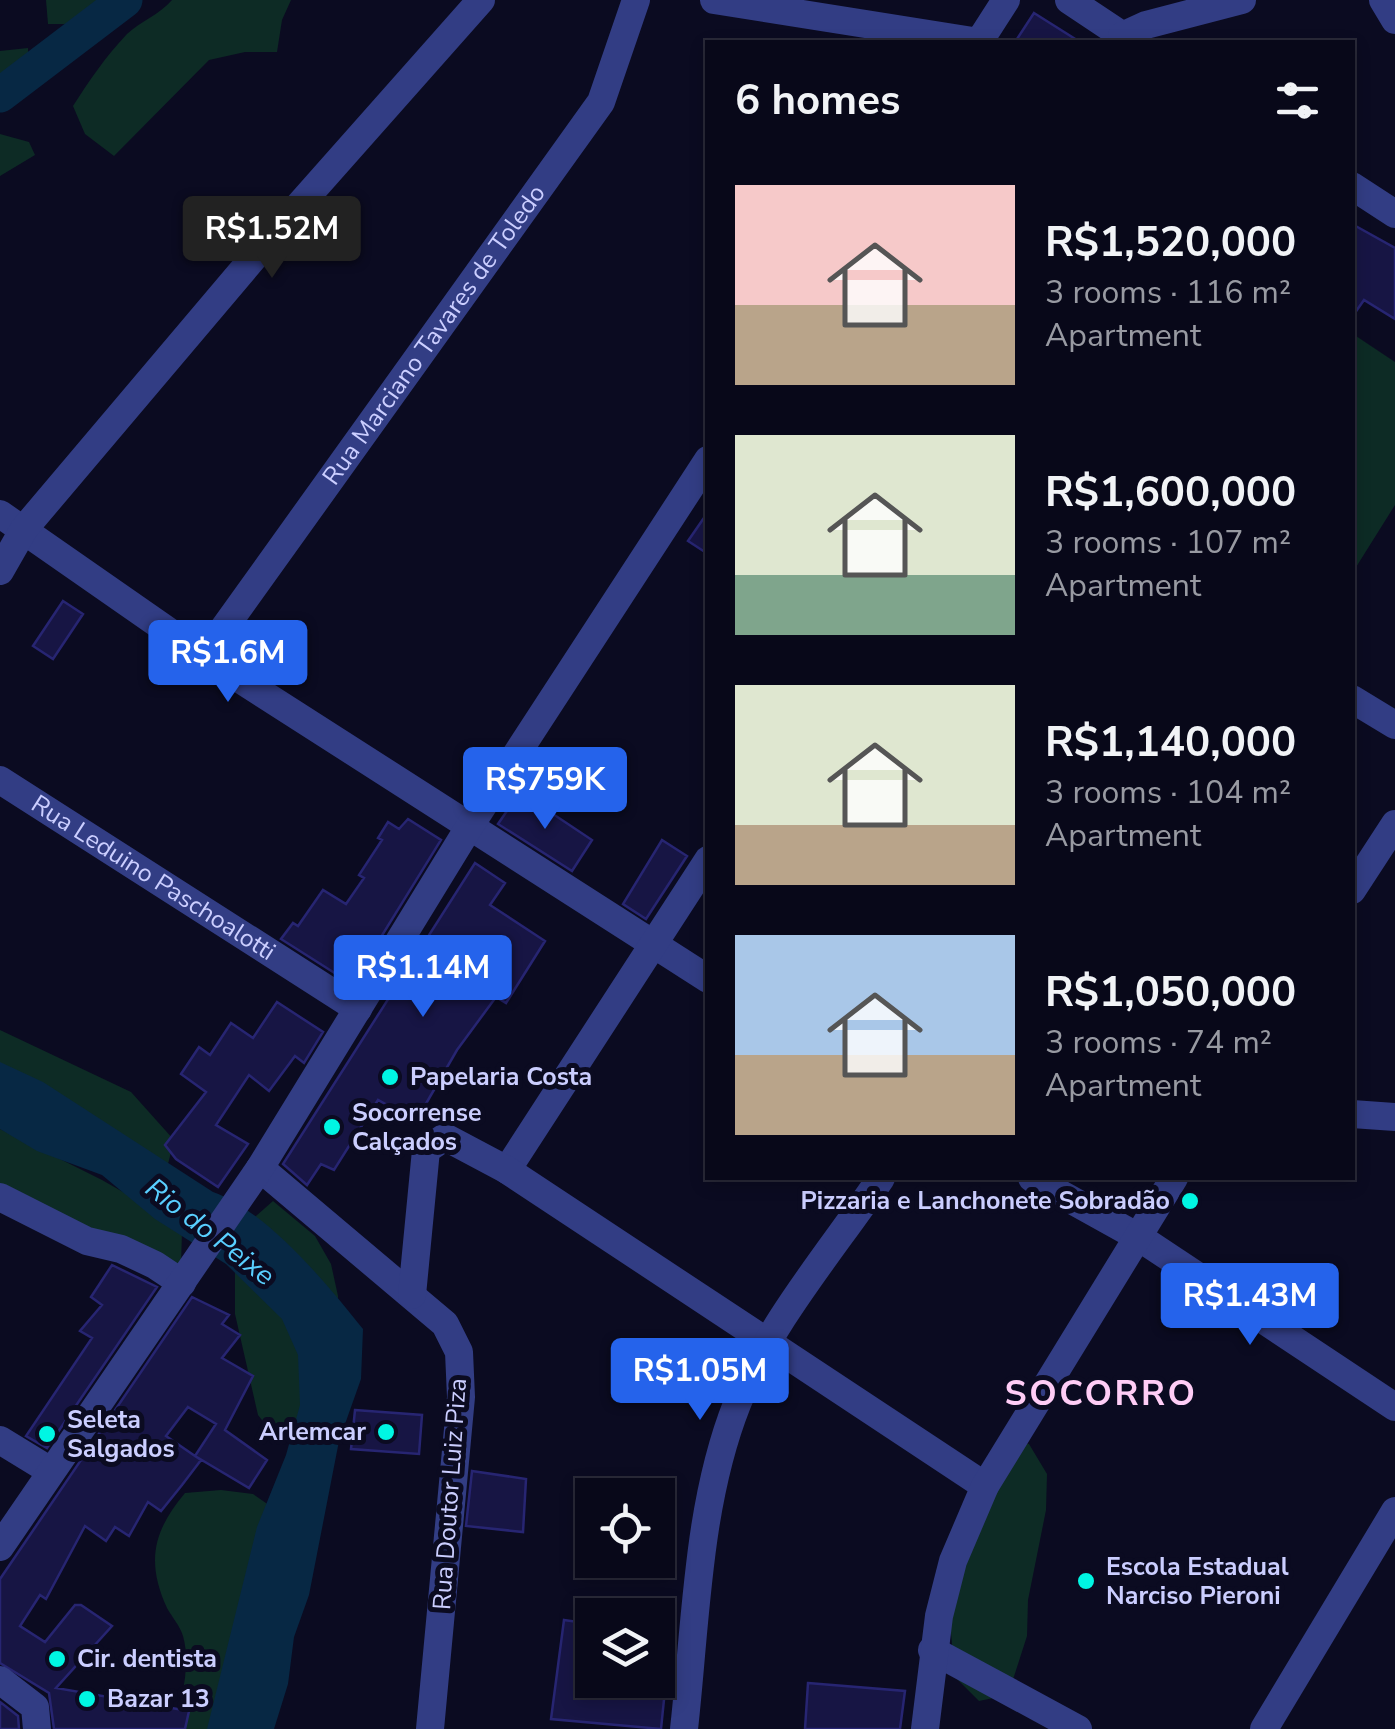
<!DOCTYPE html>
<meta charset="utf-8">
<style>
:root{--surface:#080819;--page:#161626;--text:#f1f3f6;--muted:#989aa2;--line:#292938;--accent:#2563eb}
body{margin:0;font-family:"Nunito Sans",sans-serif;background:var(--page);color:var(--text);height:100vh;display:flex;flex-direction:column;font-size:38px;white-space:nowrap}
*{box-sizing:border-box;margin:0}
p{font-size:32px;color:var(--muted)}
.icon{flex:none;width:55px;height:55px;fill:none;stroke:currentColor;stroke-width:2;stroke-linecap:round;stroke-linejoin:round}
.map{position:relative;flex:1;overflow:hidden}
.side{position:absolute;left:705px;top:40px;width:650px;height:1140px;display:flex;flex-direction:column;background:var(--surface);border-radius:0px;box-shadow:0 5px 15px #0003,0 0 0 2px var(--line)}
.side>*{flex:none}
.fabs{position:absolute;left:575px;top:1478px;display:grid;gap:20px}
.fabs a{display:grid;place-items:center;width:100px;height:100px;border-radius:0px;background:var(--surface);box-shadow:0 5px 15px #0003,0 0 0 2px var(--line);font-size:50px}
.price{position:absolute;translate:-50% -85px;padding:0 22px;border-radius:10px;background:var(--accent);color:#fff;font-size:32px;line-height:65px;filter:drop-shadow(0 2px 5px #0008)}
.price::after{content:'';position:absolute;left:50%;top:60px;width:30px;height:22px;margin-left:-15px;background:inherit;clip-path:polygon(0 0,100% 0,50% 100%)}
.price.selected{background:#222;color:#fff}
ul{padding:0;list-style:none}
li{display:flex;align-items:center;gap:30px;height:250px;padding:0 30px}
li span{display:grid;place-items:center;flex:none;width:280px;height:200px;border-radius:0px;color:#555}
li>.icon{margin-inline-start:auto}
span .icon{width:120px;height:120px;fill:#fffc;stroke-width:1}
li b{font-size:42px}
h2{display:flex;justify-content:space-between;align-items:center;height:120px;padding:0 30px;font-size:42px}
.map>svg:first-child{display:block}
.green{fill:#0d2b25}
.water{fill:#072844}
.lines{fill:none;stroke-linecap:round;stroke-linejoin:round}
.river{stroke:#072844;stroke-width:35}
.building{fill:#171544;stroke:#272572;stroke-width:2.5;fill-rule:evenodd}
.minor{stroke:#323d84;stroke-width:28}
.poi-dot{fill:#00f6e3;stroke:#0b0b21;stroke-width:4}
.labels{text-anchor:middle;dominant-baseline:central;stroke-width:10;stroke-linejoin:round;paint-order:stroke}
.street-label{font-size:25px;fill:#cbceff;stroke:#0b0b21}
.poi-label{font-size:25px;font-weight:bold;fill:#cbceff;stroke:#0b0b21;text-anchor:start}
.water-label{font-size:28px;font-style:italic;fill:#59cfff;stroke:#0b0b21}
.district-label{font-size:35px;font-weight:bold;letter-spacing:2.5px;fill:#ffcdf6;stroke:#0b0b21}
</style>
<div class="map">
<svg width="1395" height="1729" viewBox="0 0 1395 1729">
<rect width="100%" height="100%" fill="#0b0b21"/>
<!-- green -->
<path class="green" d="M 46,0 L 123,0 L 84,24 L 48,24 Z
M 172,0 L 291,0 L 282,20 L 277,52 L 245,52 L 209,60 L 114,156 L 85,134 L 73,106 C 89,81 106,56 127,34 C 141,21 159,15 172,0 Z
M 28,48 L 28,80 L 0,103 L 0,51 Z
M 0,134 L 29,142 L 35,155 L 0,176 Z
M 1353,334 L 1395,362 L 1395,505 L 1353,572 Z
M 0,1030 L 131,1092 L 174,1140 L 166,1172 L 0,1079 Z
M 0,1129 L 102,1180 L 158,1212 L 182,1232 L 181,1264 L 149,1260 L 0,1211 Z
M 273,1201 L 315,1236 L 331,1264 L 338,1296 L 338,1391 L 309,1443 L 277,1439 L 258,1415 L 235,1314 L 235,1251 L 248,1223 Z
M 1008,1440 L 1029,1444 L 1047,1474 L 1046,1510 L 1028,1600 L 1027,1636 L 1008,1695 L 979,1701 L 955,1677 L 949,1611 Z
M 221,1490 L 253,1494 L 276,1510 L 233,1729 L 172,1729 C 182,1703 191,1664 183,1636 C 180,1626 172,1617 167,1608 C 146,1562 153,1531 185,1493 Z"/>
<!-- water -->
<path class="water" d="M 0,1062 L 43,1082 L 213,1192 C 268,1212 327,1284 363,1329 L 361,1379 L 339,1441 L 309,1595 L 294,1637 L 288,1684 L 274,1729 L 207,1729 L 257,1527 L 286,1455 L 300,1405 L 298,1355 L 282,1319 L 226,1264 L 155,1219 L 102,1175 L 37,1151 L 0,1129 Z"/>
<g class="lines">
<!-- river -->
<path class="river" d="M 0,95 L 125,0"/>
</g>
<!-- building -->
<path class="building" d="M 1034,13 L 1080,42 L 1015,42 Z
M 1352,224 L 1395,248 L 1395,319 L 1364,300 L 1352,317 Z
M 708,512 L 708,554 L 688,541 Z
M 63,601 L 83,614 L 53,659 L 33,646 Z
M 520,792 L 592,840 L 572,871 L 498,824 Z
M 408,819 L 441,840 L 352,984 L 281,939 L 293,923 L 298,926 L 323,890 L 346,904 L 364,878 L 359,875 L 382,840 L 378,838 L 388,822 L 399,829 Z
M 662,840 L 687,856 L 646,919 L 623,904 Z
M 475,863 L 505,883 L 490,905 L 545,941 L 506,1003 L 496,997 L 457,1050 L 416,1121 L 378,1100 L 334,1170 L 321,1164 L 307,1185 L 283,1164 Z
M 277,1002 L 323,1032 L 304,1063 L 295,1056 L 269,1091 L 249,1075 L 216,1125 L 248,1144 L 218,1187 L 176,1159 L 165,1145 L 206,1092 L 181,1074 L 199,1047 L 210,1055 L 231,1023 L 253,1038 Z
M 112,1265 L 157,1287 L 47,1448 L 26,1436 L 92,1338 L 80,1331 L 102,1305 L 91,1297 Z
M 192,1297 L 229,1315 L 222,1324 L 240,1335 L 222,1358 L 253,1376 L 225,1430 L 267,1460 L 249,1488 L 195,1456 L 201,1460 L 182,1485 L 161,1511 L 148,1502 L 129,1536 L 115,1527 L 106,1541 L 85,1526 L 46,1599 L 40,1595 L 20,1626 L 45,1642 L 75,1605 L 81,1605 L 112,1626 L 56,1688 L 189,1711 L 185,1729 L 54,1729 L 49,1693 L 0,1663 L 0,1579 ZM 188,1407 L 216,1424 L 195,1456 L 166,1436 Z
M 355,1410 L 422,1415 L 419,1454 L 351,1449 Z
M 472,1471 L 526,1479 L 523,1532 L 466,1526 Z
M 564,1620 L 592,1624 L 592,1680 L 666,1680 L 661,1729 L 551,1719 Z
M 808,1683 L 905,1691 L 900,1729 L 805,1729 Z
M 0,1702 L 18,1716 L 19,1729 L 0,1729 Z"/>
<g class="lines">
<!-- minor -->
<g class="minor">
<path d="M 714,0 L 979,42 L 1006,0"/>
<path d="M 1069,0 L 1132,42"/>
<path d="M 1383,0 L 1395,20"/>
<path d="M 1122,36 L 1146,25 L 1242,0"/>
<path d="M 1352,186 L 1395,214"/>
<path d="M 0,514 L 204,656 L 708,979"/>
<path d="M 0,571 L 24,529 L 271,237 L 481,0"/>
<path id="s1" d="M 204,656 L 601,102 L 636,0"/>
<path d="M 1352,699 L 1395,725"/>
<path id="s2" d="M 0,780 L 358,1009"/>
<path d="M 1352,890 L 1395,824"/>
<path d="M 1352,1114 L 1395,1117"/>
<path d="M 260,1168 L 445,1324 L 459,1352 L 461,1397 L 430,1729"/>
<path d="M 507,1170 L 708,860"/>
<path d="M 1032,1178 L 1140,1238 L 1395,1407"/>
<path d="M 0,1197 L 87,1241 L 121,1249 L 155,1265 L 182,1283"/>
<path d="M 412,1295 L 426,1150 L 445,1137 L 507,1170 L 985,1486"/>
<path d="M 0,1440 L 49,1470"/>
<path d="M 0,1547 L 260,1168 L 471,824 L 708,460"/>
<path d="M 932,1650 L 1078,1729"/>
<path d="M 0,1680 L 35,1707 L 37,1729"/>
<path d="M 684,1729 C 696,1622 697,1505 737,1404 C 769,1323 832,1250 881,1178"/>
<path d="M 925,1729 L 939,1616 L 953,1561 L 985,1486 L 1174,1178"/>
<path d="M 1264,1729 L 1395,1511"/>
</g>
</g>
<!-- markers -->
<g class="poi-dot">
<circle cx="390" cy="1077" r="10"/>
<circle cx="332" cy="1127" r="10"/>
<circle cx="1190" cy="1201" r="10"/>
<circle cx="386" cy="1432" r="10"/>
<circle cx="47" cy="1434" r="10"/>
<circle cx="1086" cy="1581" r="10"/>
<circle cx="57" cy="1659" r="10"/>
<circle cx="87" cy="1699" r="10"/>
</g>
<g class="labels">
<!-- street labels -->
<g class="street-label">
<text stroke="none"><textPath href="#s1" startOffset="395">Rua Marciano Tavares de Toledo</textPath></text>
<text stroke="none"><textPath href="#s2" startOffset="182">Rua Leduino Paschoalotti</textPath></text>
<text transform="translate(450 1494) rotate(-86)">Rua Doutor Luiz Piza</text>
</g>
<!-- poi labels -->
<g class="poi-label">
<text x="410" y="1077">Papelaria Costa</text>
<text x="352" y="1113">Socorrense<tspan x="352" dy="29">Calçados</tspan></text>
<text x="1170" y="1201" text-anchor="end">Pizzaria e Lanchonete Sobradão</text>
<text x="67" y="1420">Seleta<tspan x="67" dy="29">Salgados</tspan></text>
<text x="366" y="1432" text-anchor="end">Arlemcar</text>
<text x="1106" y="1567">Escola Estadual<tspan x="1106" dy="29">Narciso Pieroni</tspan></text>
<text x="77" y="1659">Cir. dentista</text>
<text x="107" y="1699">Bazar 13</text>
</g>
<!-- water labels -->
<g class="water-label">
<text transform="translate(210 1232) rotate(38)">Rio do Peixe</text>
</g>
<!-- district labels -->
<g class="district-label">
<text x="1101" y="1393">SOCORRO</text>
</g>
</g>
</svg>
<div class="fabs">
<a><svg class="icon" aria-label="locate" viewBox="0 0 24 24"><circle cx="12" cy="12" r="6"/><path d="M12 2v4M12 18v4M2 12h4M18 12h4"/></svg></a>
<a><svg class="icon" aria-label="layers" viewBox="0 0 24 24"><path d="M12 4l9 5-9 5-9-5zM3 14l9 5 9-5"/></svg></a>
</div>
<b class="price selected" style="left:272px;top:281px">R$1.52M</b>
<b class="price" style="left:228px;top:705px">R$1.6M</b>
<b class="price" style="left:545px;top:832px">R$759K</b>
<b class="price" style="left:423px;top:1020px">R$1.14M</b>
<b class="price" style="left:1250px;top:1348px">R$1.43M</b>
<b class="price" style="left:700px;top:1423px">R$1.05M</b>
<section class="side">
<h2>6 homes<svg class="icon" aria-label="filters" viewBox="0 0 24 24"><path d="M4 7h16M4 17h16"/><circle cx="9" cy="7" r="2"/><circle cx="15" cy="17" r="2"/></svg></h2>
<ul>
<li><span style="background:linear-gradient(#f6c9c9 60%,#b9a48a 0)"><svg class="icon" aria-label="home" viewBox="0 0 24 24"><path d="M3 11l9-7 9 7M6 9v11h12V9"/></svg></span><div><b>R$1,520,000</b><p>3 rooms · 116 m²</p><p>Apartment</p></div></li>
<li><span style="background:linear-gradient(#dfe7d0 70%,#7fa58c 0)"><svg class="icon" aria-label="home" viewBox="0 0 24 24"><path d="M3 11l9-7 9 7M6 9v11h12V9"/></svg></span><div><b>R$1,600,000</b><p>3 rooms · 107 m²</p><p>Apartment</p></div></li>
<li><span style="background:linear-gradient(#dfe7d0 70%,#b9a48a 0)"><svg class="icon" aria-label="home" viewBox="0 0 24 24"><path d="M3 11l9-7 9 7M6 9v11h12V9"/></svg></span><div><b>R$1,140,000</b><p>3 rooms · 104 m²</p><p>Apartment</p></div></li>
<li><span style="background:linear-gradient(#a9c7e8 60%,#b9a48a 0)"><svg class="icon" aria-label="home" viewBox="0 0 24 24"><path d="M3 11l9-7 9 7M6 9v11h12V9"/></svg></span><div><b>R$1,050,000</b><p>3 rooms · 74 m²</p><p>Apartment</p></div></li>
</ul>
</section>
</div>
